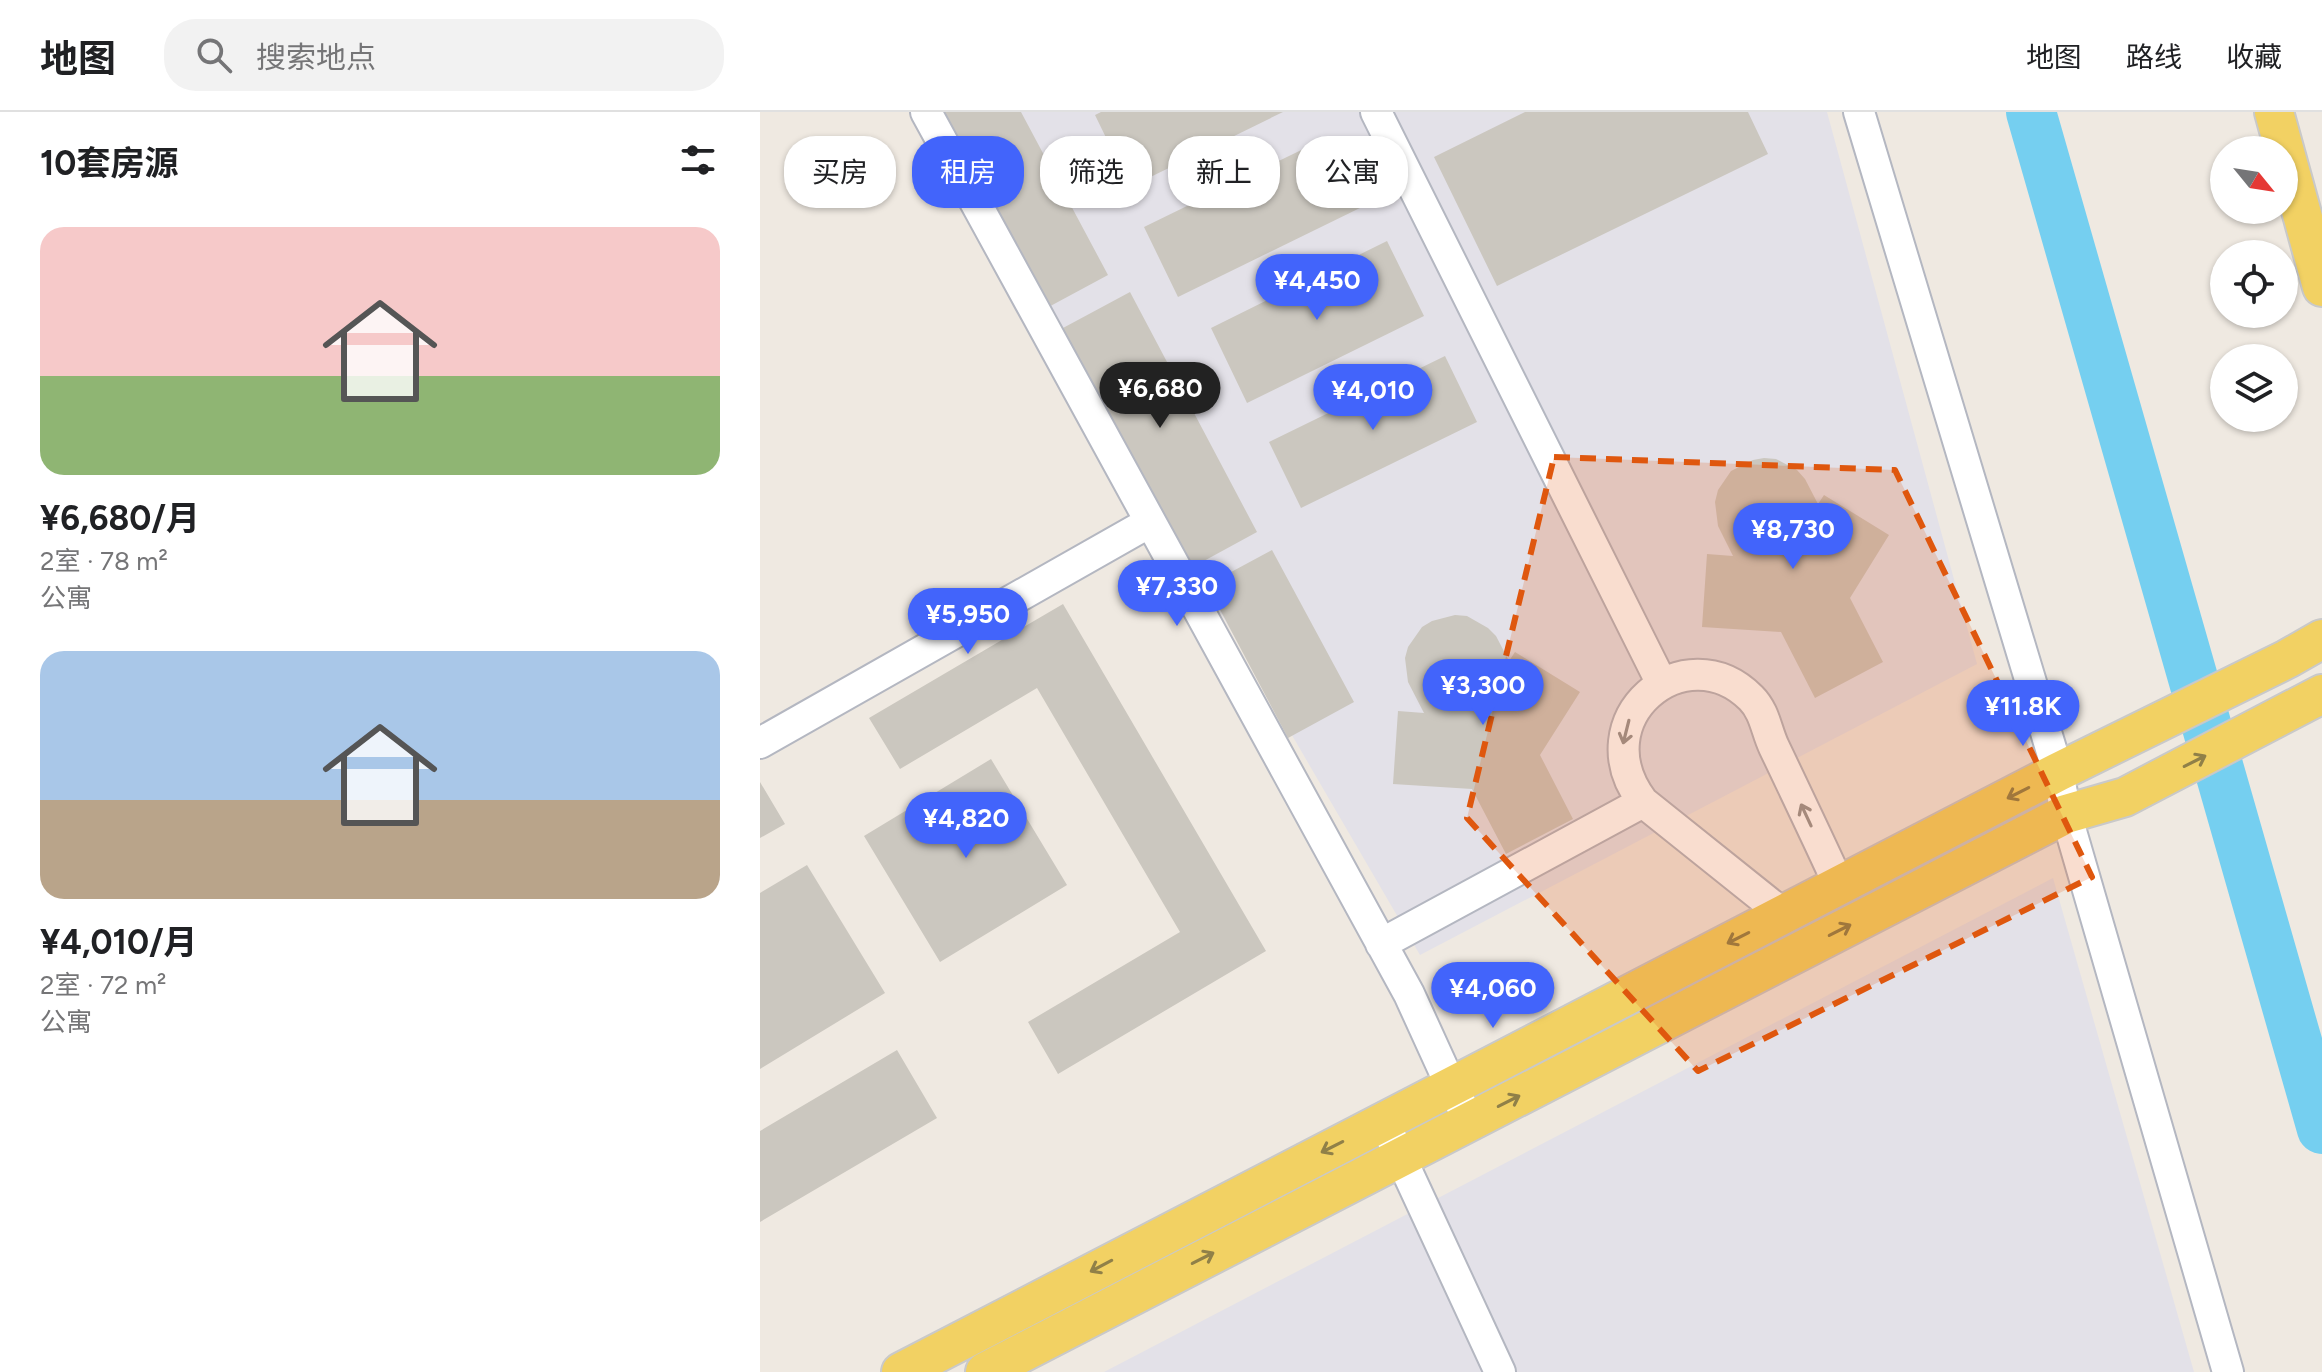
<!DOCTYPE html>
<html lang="zh">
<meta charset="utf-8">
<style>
:root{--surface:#fff;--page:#f2f2f2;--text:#202124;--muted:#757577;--line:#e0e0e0;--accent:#4264fb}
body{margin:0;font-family:Figtree,"Noto Sans SC",sans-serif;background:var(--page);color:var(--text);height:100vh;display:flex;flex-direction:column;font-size:30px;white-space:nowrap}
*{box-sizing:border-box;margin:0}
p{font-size:26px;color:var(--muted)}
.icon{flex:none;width:44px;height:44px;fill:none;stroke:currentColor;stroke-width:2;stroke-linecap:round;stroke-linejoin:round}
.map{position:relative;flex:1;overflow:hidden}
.side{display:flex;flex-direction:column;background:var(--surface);width:760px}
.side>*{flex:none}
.guide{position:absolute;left:24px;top:24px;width:760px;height:72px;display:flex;gap:16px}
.needle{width:52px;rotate:120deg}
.tools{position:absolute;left:1450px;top:24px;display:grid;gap:16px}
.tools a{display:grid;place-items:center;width:88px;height:88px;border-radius:50%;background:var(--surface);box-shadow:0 2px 6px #0004;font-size:40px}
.price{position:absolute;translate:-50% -68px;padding:0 18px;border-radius:28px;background:var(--accent);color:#fff;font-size:26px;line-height:52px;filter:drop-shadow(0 2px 4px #0008)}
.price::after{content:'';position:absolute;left:50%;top:48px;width:24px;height:18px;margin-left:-12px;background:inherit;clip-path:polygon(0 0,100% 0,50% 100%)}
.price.active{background:#222;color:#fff}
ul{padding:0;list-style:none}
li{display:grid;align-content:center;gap:16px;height:424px;padding:0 40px}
li span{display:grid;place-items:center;height:248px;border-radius:24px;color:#555}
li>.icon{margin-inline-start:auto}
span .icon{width:144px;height:144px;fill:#fffc;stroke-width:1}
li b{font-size:34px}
h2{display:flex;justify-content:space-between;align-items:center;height:96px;padding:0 40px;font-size:34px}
.pill{padding:0 28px;border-radius:32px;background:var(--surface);box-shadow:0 2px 6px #0004;font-size:28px;line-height:72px}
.pill.active{background:var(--accent);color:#fff}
header{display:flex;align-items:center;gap:48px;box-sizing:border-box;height:112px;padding:0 40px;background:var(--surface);border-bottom:2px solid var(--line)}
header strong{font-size:38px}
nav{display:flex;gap:44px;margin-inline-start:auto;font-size:28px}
.search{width:560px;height:72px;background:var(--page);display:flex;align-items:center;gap:20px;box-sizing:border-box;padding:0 28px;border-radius:32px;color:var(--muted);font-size:30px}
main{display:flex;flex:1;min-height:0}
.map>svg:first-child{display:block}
.industrial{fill:#e3e1e8}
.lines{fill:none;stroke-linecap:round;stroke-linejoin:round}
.river{stroke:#75cff0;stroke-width:50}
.building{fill:#cbc7bf}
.minor-casing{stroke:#b4b7c1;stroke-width:34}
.major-casing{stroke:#c9c9c9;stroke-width:42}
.minor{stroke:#fff;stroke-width:30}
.major{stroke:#f2d163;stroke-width:38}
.oneway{stroke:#969696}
.oneway2{stroke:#908048}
.marked{fill:#df570e;fill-opacity:0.2;stroke:#df570e;stroke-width:6;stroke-dasharray:16 10;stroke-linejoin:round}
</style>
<header>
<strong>地图</strong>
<div class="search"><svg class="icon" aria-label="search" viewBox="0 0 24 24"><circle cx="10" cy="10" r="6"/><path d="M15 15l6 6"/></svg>搜索地点</div>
<nav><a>地图</a><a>路线</a><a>收藏</a></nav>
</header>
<main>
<section class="side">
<h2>10套房源<svg class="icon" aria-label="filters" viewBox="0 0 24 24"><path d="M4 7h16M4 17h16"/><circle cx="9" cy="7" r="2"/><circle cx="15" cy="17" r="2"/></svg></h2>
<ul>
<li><span style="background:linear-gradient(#f6c9c9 60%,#8fb573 0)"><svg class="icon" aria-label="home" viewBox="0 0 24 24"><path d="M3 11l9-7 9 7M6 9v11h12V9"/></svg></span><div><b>¥6,680/月</b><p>2室 · 78 m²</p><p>公寓</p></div></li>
<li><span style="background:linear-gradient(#a9c7e8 60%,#b9a48a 0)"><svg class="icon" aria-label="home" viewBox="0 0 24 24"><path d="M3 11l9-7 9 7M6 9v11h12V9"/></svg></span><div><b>¥4,010/月</b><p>2室 · 72 m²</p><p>公寓</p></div></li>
</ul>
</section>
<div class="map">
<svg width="1562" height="1260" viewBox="0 0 1562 1260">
<rect width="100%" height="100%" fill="#efe9e1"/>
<!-- industrial -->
<path class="industrial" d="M 169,0 L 1067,0 L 1217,552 L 660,843 Z
M 1293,766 L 1434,1260 L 344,1260 Z"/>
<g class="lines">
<!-- river -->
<path class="river" d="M 1271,0 L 1562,1017"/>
</g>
<!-- building -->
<path class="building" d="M 177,0 L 261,0 L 348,163 L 283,198 Z
M 341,0 L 523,0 L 370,75 L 335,3 Z
M 765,0 L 988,0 L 1008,42 L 737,174 L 674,45 Z
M 570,24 L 604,94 L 418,185 L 384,115 Z
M 627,129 L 664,204 L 487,291 L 451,216 Z
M 370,180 L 497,420 L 431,456 L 303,216 Z
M 685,244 L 717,310 L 541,396 L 509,330 Z
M 1004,346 L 1016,347 L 1037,358 L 1045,367 L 1058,392 L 1064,383 L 1129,423 L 1090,486 L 1123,550 L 1055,586 L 1021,520 L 942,515 L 947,442 L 973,444 L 958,414 L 955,390 L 958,378 L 971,359 L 993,348 Z
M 512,438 L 594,590 L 528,626 L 447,473 Z
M 303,492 L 506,839 L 298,962 L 268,910 L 420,820 L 277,576 L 140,657 L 109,606 Z
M 695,503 L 707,504 L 728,516 L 736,524 L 749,549 L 755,540 L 820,580 L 780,643 L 813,707 L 746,742 L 712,677 L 633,672 L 638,599 L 664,601 L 648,570 L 645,546 L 648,535 L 662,515 L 672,509 Z
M 231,647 L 307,773 L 180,850 L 104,724 Z
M 0,670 L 25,712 L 0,726 Z
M 47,753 L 125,881 L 0,957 L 0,781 Z
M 137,938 L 177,1006 L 0,1110 L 0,1019 Z"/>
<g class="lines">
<!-- minor casing -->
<g class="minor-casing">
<path id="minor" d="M 166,0 L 649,882 L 691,974 L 710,1009
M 616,0 L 902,572
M 1099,0 L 1298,660 L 1306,702 L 1468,1260
M 0,631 L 390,410
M 1023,802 L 883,690 C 820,607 925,520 991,586 C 1005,600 1006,618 1014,635 C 1036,681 1058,727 1079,773
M 621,832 L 883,690
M 631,1025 L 740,1260"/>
</g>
<!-- major casing -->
<g class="major-casing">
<path id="major" d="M 1514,0 L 1562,175
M 141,1260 L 1298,660 L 1527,547 L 1562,527
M 225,1260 L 1306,702 L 1365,685 L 1562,582"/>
</g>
<!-- minor -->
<use href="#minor" class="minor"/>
<!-- major -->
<use href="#major" class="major"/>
</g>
<!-- one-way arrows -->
<defs><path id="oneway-shaft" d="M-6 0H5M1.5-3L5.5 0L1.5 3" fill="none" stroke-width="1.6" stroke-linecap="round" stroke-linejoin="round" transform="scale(2)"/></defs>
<g class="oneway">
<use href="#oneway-shaft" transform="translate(866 620) rotate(104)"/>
<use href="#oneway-shaft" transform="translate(1046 703) rotate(-115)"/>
</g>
<g class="oneway2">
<use href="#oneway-shaft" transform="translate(1435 649) rotate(-27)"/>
<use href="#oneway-shaft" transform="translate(1258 681) rotate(153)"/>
<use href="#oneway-shaft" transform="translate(1080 818) rotate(-27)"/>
<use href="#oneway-shaft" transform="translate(978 826) rotate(153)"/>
<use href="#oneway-shaft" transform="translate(749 989) rotate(-27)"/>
<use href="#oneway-shaft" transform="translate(572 1035) rotate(153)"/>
<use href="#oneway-shaft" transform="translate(443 1146) rotate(-27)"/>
<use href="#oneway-shaft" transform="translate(341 1154) rotate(152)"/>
</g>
<!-- marked area -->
<path class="marked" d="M 794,345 L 1135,358 L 1332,765 L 938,959 L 707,706 Z"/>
</svg>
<div class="tools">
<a><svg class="needle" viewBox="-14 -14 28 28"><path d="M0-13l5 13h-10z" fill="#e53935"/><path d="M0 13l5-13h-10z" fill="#757577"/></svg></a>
<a><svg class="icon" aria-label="locate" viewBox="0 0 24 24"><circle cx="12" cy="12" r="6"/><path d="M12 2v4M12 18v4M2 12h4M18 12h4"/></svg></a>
<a><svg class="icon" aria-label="layers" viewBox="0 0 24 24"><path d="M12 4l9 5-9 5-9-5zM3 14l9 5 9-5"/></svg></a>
</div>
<b class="price" style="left:557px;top:210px">¥4,450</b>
<b class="price active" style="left:400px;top:318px">¥6,680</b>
<b class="price" style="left:613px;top:320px">¥4,010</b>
<b class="price" style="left:1033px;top:459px">¥8,730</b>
<b class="price" style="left:417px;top:516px">¥7,330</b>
<b class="price" style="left:208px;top:544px">¥5,950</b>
<b class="price" style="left:723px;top:615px">¥3,300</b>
<b class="price" style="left:1263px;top:636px">¥11.8K</b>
<b class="price" style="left:206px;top:748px">¥4,820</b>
<b class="price" style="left:733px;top:918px">¥4,060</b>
<div class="guide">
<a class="pill">买房</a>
<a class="pill active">租房</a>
<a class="pill">筛选</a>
<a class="pill">新上</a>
<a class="pill">公寓</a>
</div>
</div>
</main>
